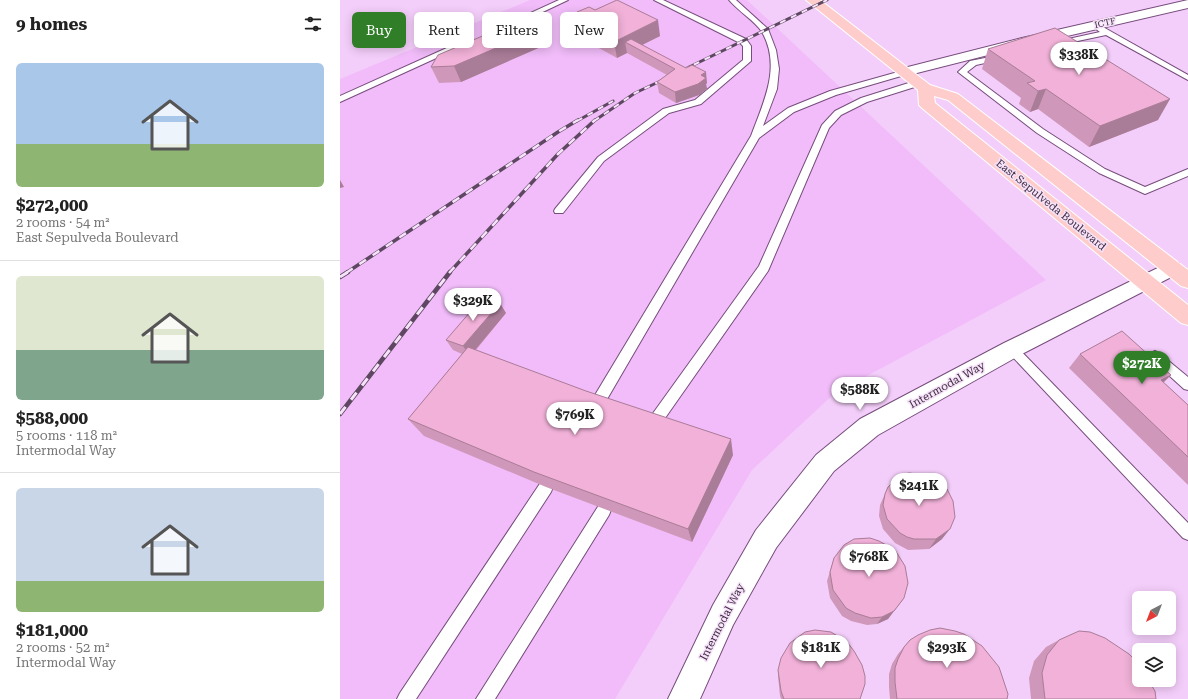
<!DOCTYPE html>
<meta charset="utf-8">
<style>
:root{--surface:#fff;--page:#f6f6f6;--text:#222;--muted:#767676;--line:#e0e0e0;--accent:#307e28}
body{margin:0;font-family:"Roboto Serif",serif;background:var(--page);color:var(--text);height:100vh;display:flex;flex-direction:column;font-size:15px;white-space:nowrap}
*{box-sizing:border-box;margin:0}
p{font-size:13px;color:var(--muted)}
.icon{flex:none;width:22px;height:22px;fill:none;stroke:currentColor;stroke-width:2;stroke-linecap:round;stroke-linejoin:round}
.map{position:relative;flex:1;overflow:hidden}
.panel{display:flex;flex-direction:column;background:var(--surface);width:340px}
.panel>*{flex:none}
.hud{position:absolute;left:12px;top:12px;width:380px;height:36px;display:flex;gap:8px}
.needle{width:26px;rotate:222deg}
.fabs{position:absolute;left:792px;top:591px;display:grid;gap:8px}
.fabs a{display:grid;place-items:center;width:44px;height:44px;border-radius:6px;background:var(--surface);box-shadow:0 2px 10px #0003;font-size:20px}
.price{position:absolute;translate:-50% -34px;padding:0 9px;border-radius:14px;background:#fff;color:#222;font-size:13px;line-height:26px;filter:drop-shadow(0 1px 2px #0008)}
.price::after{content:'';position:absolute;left:50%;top:24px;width:12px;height:9px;margin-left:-6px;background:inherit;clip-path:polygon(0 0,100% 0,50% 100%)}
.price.active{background:var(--accent);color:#fff}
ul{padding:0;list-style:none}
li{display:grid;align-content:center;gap:8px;height:212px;padding:0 16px}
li+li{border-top:1px solid var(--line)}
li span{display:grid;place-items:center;height:124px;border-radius:6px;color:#555}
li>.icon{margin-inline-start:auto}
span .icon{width:72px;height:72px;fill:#fffc;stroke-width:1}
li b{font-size:17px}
h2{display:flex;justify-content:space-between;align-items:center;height:48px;padding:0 16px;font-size:17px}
.chip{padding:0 14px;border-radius:6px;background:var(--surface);box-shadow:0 2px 10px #0003;font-size:14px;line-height:36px}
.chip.active{background:var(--accent);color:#fff}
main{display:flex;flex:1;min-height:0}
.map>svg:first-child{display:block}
.built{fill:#f1bcf9}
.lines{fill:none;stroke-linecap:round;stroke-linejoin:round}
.lane-casing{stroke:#764d7c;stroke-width:2}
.street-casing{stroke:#764d7c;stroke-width:2}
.primary-casing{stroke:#fff;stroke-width:2}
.lane{fill:#fff;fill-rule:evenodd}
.street{fill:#fff;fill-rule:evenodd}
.primary{fill:#fecdcb;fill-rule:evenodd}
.rail-far2-casing{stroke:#5d4761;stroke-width:3}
.rail-far1-casing{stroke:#5d4761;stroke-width:3.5}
.rail-casing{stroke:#5d4761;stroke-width:4.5}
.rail-far2{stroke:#f6e3f9;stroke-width:2;stroke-dasharray:6;stroke-linecap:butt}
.rail-far1{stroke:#f6e3f9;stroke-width:2.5;stroke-dasharray:8;stroke-linecap:butt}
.rail{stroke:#f6e3f9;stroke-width:3;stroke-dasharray:9;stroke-linecap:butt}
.wall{fill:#cf98ba}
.shaded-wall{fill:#a97c97}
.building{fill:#f1b1d8;stroke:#a97c97}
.labels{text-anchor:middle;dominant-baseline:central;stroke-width:3;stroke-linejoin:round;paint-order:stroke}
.far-street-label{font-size:9px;fill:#402d43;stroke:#f6e3f9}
.street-label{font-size:11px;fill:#402d43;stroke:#f6e3f9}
</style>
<main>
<section class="panel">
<h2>9 homes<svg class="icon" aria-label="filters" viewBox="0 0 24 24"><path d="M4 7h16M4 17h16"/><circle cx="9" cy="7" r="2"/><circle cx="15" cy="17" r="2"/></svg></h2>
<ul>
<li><span style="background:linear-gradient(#a9c7e8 65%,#8fb573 0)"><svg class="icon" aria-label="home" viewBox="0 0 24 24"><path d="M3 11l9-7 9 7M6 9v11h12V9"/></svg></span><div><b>$272,000</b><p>2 rooms · 54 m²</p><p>East Sepulveda Boulevard</p></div></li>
<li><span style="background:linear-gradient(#dfe7d0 60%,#7fa58c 0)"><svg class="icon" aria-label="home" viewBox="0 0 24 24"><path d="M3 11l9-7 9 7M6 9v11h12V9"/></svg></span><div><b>$588,000</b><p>5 rooms · 118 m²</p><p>Intermodal Way</p></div></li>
<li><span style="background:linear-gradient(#c9d6e8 75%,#8fb573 0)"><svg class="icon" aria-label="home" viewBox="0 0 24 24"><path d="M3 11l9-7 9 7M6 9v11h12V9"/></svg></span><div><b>$181,000</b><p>2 rooms · 52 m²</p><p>Intermodal Way</p></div></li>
</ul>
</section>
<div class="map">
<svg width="848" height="699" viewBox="0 0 848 699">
<rect width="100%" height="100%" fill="#f4cefa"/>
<!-- built -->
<path class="built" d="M 190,0 L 407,0 L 706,280 L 495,393 L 412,470 L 275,699 L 0,699 L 0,79 Z"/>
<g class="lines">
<!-- lane casing -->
<g class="lane-casing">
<path id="lane" d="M 219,0 L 228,0 L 169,28 L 163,28 L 162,26 Z
M 314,0 L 323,0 L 406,39 L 411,46 L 411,61 L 361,104 L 329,113 L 264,161 L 223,213 L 215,213 L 214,211 L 215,209 L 258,157 L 323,109 L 355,100 L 403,60 L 403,46 L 400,43 Z
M 389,0 L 396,0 L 428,29 L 436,50 L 439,69 L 437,89 L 423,126 L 448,108 L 490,91 L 565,70 L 569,72 L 568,74 L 496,95 L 454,112 L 419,138 L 259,413 L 254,415 L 249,413 L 248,409 L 249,405 L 411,136 C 423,103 442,67 422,32 C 416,22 397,10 389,0 Z
M 757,27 L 763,27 L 848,75 L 848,80 L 766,35 L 719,45 L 715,43 L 719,41 L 760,32 L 756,29 Z
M 109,47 L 112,47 L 116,49 L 0,102 L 0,96 Z
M 660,55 L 664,57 L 663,59 L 636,65 L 627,72 L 703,129 L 765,169 L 805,187 L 848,169 L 848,176 L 805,194 L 759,173 L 697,133 L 618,72 L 630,61 Z
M 575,81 L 578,81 L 582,83 L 581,85 L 527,102 L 501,115 L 489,128 L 428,271 L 316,431 L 311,433 L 306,431 L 304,427 L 306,423 L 419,266 L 482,125 L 495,111 L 521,98 Z
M 672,344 L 676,346 L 848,523 L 848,540 L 843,538 L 668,352 L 666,349 L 668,346 Z
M 815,351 L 819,353 L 848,377 L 848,390 L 844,389 L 811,359 L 809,356 L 811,353 Z
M 206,480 L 211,482 L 213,487 L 211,492 L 76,699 L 57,699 L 60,693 L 201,482 Z
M 264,503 L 269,505 L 271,510 L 269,515 L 155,699 L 136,699 L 259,505 Z"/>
</g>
<!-- street casing -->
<g class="street-casing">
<path id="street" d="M 848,0 L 848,8 L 684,46 L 565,76 L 560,75 L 558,72 L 560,69 L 682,38 Z
M 832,261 L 839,263 L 842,268 L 839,273 L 680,355 L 538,435 L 494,471 L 436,548 L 393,625 L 360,699 L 328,699 L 373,605 L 416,530 L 476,455 L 520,419 L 664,343 Z"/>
</g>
<!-- primary casing -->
<g class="primary-casing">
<path id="primary" d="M 466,0 L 480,0 L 590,85 L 618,94 L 848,270 L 848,288 L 841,286 L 608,100 L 594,96 L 595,103 L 848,305 L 848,325 L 841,323 L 582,108 L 579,105 L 578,90 Z"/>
</g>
<!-- lane -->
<use href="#lane" class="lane"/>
<!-- street -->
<use href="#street" class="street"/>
<!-- primary -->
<use href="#primary" class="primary"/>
<!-- rail-far2 casing -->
<g class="rail-far2-casing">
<path id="rail-far2" d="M 343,70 L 487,0
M 237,121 L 273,101
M 254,121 L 295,93 L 327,78"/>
</g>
<!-- rail-far1 casing -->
<g class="rail-far1-casing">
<path id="rail-far1" d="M 6,273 L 218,132 L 238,120
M 109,273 L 218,154 L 255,120"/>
</g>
<!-- rail casing -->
<g class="rail-casing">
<path id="rail" d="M 0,277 L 8,272
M 0,414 L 110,272"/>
</g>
<!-- rail-far2 -->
<use href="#rail-far2" class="rail-far2"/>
<!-- rail-far1 -->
<use href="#rail-far1" class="rail-far1"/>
<!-- rail -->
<use href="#rail" class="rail"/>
</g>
<!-- wall -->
<path class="wall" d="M 255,10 L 320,36 L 302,45 L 367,83 L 366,84 L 367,89 L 359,95 L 336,103 L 319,93 L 317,82 L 327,75 L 287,53 L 277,58 L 237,36 L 233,20 L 238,18 L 237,12 Z
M 206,35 L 203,46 L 121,82 L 99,83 L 91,67 Z
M 648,49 L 818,120 L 749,147 L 698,109 L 690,112 L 679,104 L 681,98 L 642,69 Z
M 166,313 L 136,350 L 393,455 L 352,542 L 206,487 L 84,436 L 68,419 L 122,354 L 113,350 L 106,340 Z
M 740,354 L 823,382 L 848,405 L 848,485 L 729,368 Z
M 548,487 L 602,539 L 589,549 L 568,550 L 555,543 L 543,529 L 539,516 L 540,505 Z
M 494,558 L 564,598 L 548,619 L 537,624 L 527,625 L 511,621 L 502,616 L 490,598 L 487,581 Z
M 570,640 L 667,699 L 550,699 L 549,687 L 549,674 L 552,664 L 558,654 Z
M 719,640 L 816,699 L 691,699 L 689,678 L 694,661 L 706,647 Z
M 438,670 L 520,699 L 441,699 L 440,696 L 438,676 Z"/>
<!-- shaded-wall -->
<path class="shaded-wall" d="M 202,19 L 206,35 L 203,46 L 121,82 L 114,66 Z
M 318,20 L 320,36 L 296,48 L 285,42 L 287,53 L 277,58 L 274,42 Z
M 366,72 L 367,83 L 366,84 L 367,89 L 359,95 L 336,103 L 335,92 Z
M 706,89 L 698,109 L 690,112 L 698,91 Z
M 830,99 L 818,120 L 749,147 L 760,126 Z
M 0,180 L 4,187 L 0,188 Z
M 160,303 L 166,313 L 130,356 L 123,346 Z
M 831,375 L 817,389 L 821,380 Z
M 391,439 L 393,455 L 352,542 L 348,529 Z
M 610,529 L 602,539 L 589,549 L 596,539 Z
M 564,598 L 548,619 L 537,624 L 542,617 Z"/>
<!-- building -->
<path class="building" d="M 277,0 L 318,20 L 274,42 L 233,20 L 243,16 L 237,12 L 249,7 L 255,10 Z
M 202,19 L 198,30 L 114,66 L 91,67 L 98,55 L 180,20 Z
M 715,28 L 830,99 L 760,126 L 706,89 L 698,91 L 687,83 L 695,81 L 648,49 Z
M 291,39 L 346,68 L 352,65 L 366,72 L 361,75 L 366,78 L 358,84 L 335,92 L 317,82 L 335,69 L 285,42 Z
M 143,297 L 160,303 L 123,346 L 106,340 Z
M 782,331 L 831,375 L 821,380 L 848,405 L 848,457 L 740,354 Z
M 128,347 L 246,391 L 391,439 L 348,529 L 194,472 L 68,419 Z
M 569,473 L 585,475 L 592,478 L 607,489 L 613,501 L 615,517 L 610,529 L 596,539 L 574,539 L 567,537 L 560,533 L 547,519 L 543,505 L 545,494 L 548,487 L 561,475 Z
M 530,538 L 539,541 L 555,550 L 565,566 L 568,583 L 564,598 L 554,611 L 542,617 L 531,618 L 515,613 L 506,608 L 493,590 L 490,572 L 494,558 L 504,545 L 514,539 Z
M 600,628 L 615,631 L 624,634 L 642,646 L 659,667 L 668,694 L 667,699 L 557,699 L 555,682 L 555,668 L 558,659 L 564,647 L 570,640 L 578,635 L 590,630 Z
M 475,630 L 491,632 L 507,642 L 514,651 L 522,665 L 525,676 L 525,684 L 520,699 L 444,699 L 441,691 L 438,670 L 441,658 L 450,643 L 465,632 Z
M 739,631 L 750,632 L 765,638 L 789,654 L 799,664 L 799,680 L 808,680 L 815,691 L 816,699 L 705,699 L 702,673 L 707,655 L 719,640 Z"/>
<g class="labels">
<!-- far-street labels -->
<g class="far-street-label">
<text transform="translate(765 23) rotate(-13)">ICTF</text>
</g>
<!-- street labels -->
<g class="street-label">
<text transform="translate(711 205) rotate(39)">East Sepulveda Boulevard</text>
<text transform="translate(607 385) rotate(-29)">Intermodal Way</text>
<text transform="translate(382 622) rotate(-63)">Intermodal Way</text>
</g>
</g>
</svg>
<div class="fabs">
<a><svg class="needle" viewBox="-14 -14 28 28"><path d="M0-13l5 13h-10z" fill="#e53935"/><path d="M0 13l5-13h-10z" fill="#767676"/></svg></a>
<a><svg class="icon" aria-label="layers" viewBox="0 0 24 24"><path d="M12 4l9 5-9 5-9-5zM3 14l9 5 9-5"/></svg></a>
</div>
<b class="price" style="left:739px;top:76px">$338K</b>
<b class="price" style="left:133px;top:322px">$329K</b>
<b class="price active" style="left:802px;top:385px">$272K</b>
<b class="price" style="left:520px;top:411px">$588K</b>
<b class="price" style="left:235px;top:436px">$769K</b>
<b class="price" style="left:579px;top:507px">$241K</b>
<b class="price" style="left:529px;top:578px">$768K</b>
<b class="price" style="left:481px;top:669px">$181K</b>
<b class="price" style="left:607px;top:669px">$293K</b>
<div class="hud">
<a class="chip active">Buy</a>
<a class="chip">Rent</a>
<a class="chip">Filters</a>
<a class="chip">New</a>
</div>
</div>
</main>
